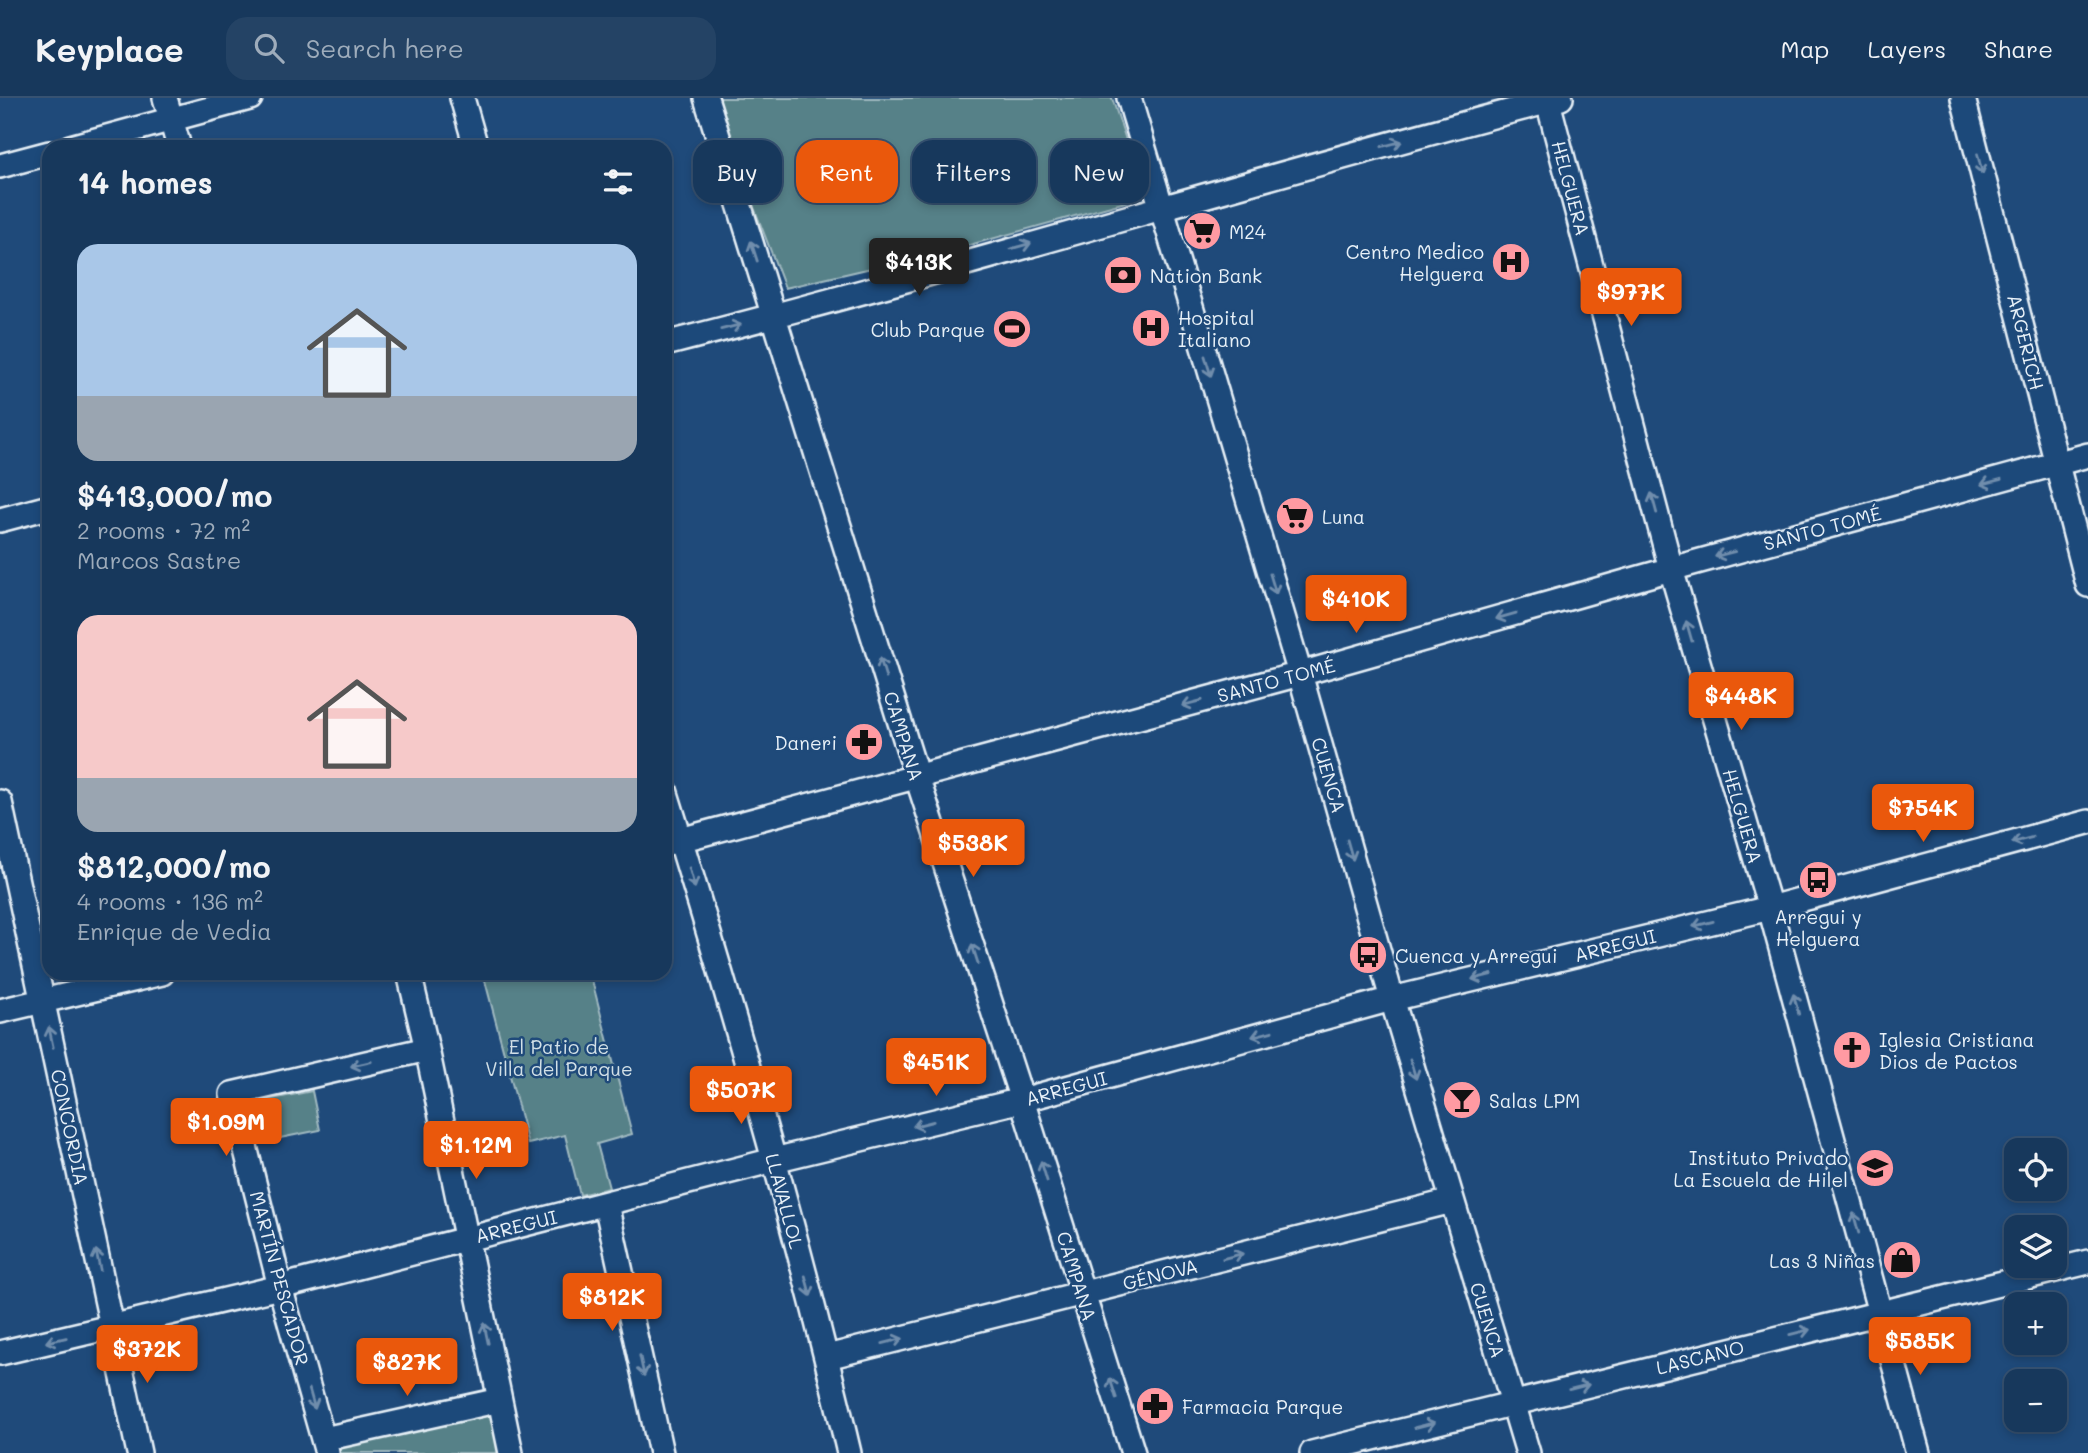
<!DOCTYPE html>
<meta charset="utf-8">
<style>
:root{--surface:#17385c;--page:#244365;--text:#f1f3f6;--muted:#9eacbb;--line:#365272;--accent:#ea580c}
body{margin:0;font-family:Mali,sans-serif;background:var(--page);color:var(--text);height:100vh;display:flex;flex-direction:column;font-size:26px;white-space:nowrap}
*{box-sizing:border-box;margin:0}
p{font-size:23px;color:var(--muted)}
.icon{flex:none;width:38px;height:38px;fill:none;stroke:currentColor;stroke-width:2;stroke-linecap:round;stroke-linejoin:round}
.map{position:relative;flex:1;overflow:hidden}
.drawer{position:absolute;left:42px;top:42px;width:630px;height:840px;display:flex;flex-direction:column;background:var(--surface);border-radius:21px;box-shadow:0 4px 10px #0003,0 0 0 2px var(--line)}
.drawer>*{flex:none}
.guide{position:absolute;left:693px;top:42px;width:665px;height:63px;display:flex;gap:14px}
.controls{position:absolute;left:2004px;top:1040px;display:grid;gap:14px}
.controls a{display:grid;place-items:center;width:63px;height:63px;border-radius:14px;background:var(--surface);box-shadow:0 4px 10px #0003,0 0 0 2px var(--line);font-size:35px}
.price{position:absolute;translate:-50% -60px;padding:0 16px;border-radius:7px;background:var(--accent);color:#fff;font-size:23px;line-height:46px;filter:drop-shadow(0 2px 4px #0008)}
.price::after{content:'';position:absolute;left:50%;top:42px;width:21px;height:16px;margin-left:-10px;background:inherit;clip-path:polygon(0 0,100% 0,50% 100%)}
.price.active{background:#222;color:#fff}
ul{padding:0;list-style:none}
li{display:grid;align-content:center;gap:14px;height:371px;padding:0 35px}
li span{display:grid;place-items:center;height:217px;border-radius:21px;color:#555}
li>.icon{margin-inline-start:auto}
span .icon{width:126px;height:126px;fill:#fffc;stroke-width:1}
li b{font-size:30px}
h2{display:flex;justify-content:space-between;align-items:center;height:84px;padding:0 35px;font-size:30px}
.tag{padding:0 24px;border-radius:21px;background:var(--surface);box-shadow:0 4px 10px #0003,0 0 0 2px var(--line);font-size:24px;line-height:63px}
.tag.active{background:var(--accent);color:#fff}
header{display:flex;align-items:center;gap:42px;box-sizing:border-box;height:98px;padding:0 35px;background:var(--surface);border-bottom:2px solid var(--line)}
header strong{font-size:33px}
nav{display:flex;gap:38px;margin-inline-start:auto;font-size:24px}
.search{width:490px;height:63px;background:var(--page);display:flex;align-items:center;gap:18px;box-sizing:border-box;padding:0 24px;border-radius:21px;color:var(--muted);font-size:26px}
.map>svg:first-child{display:block}
.green{fill:#578188;stroke:#a0b9c0;stroke-width:2}
.lines{fill:none;stroke-linecap:round;stroke-linejoin:round}
.minor-casing{stroke:#e8f1f8;stroke-width:28}
.minor{stroke:#1f4a7a;stroke-width:23}
.oneway{stroke:#6f8dac}
.labels{text-anchor:middle;dominant-baseline:central;stroke-width:5;stroke-linejoin:round;paint-order:stroke}
.street-label{font-size:19px;fill:#e8f1f8;stroke:#1f4a7a}
.poi-label{font-size:19px;fill:#e8f1f8;stroke:#1f4a7a;text-anchor:start}
.park-label{font-size:19px;fill:#d2e0e7;stroke:#1f4a7a}
</style>
<header>
<strong>Keyplace</strong>
<div class="search"><svg class="icon" aria-label="search" viewBox="0 0 24 24"><circle cx="10" cy="10" r="6"/><path d="M15 15l6 6"/></svg>Search here</div>
<nav><a>Map</a><a>Layers</a><a>Share</a></nav>
</header>
<div class="map">
<svg width="2088" height="1355" viewBox="0 0 2088 1355">
<rect width="100%" height="100%" fill="#1f4a7a"/>
<filter id="ink" filterUnits="userSpaceOnUse"><feTurbulence type="fractalNoise" baseFrequency=".0143" numOctaves="2"/><feDisplacementMap in="SourceGraphic" scale="14" xChannelSelector="R" yChannelSelector="G"/><feConvolveMatrix kernelMatrix="1 2 1 2 8 2 1 2 1" color-interpolation-filters="sRGB"/></filter>
<g filter="url(#ink)">
<!-- green -->
<path class="green" d="M 715,0 L 1112,0 L 1142,90 L 1140,100 L 966,148 L 785,190 L 728,42 Z
M 483,875 L 590,875 L 632,1036 L 597,1046 L 609,1090 L 580,1097 L 565,1037 L 528,1046 Z
M 312,993 L 320,1032 L 260,1044 L 252,1005 Z
M 500,1302 L 511,1355 L 327,1355 L 324,1341 Z"/>
<g class="lines">
<!-- minor casing -->
<g class="minor-casing">
<path id="minor" d="M 165,0 L 179,49
M 462,0 L 476,49
M 706,0 L 917,679 L 1022,1002 L 1133,1355
M 1129,0 L 1300,576 L 1392,901 L 1528,1355
M 1547,0 L 1671,471 L 1770,810 L 1918,1355
M 1963,0 L 2088,487
M 70,49 L 250,0
M 0,68 L 49,55
M 665,246 C 965,170 1261,78 1561,0
M 0,422 L 49,409
M 665,692 C 733,910 797,1132 849,1355
M 0,704 L 139,1355
M 665,746 L 1300,576 L 1671,471 L 2088,357
M 409,875 L 427,951 L 511,1355
M 0,913 L 162,875
M 606,1106 L 661,1355
M 0,1255 L 280,1189 L 774,1062 L 1022,1002 L 1392,901 L 1770,810 L 2088,724
M 827,1259 L 1452,1103
M 324,1341 L 500,1302
M 327,1355 L 280,1189 L 232,996 L 427,951
M 1312,1355 L 2088,1164"/>
</g>
<!-- minor -->
<use href="#minor" class="minor"/>
</g>
<!-- one-way arrows -->
<defs><path id="oneway-shaft" d="M-6 0H5M1.5-3L5.5 0L1.5 3" fill="none" stroke-width="1.6" stroke-linecap="round" stroke-linejoin="round" transform="scale(1.75)"/></defs>
<g class="oneway">
<use href="#oneway-shaft" transform="translate(1392 46) rotate(-15)"/>
<use href="#oneway-shaft" transform="translate(1980 66) rotate(76)"/>
<use href="#oneway-shaft" transform="translate(1021 148) rotate(-16)"/>
<use href="#oneway-shaft" transform="translate(754 153) rotate(-108)"/>
<use href="#oneway-shaft" transform="translate(731 229) rotate(-14)"/>
<use href="#oneway-shaft" transform="translate(1208 268) rotate(73)"/>
<use href="#oneway-shaft" transform="translate(1991 384) rotate(165)"/>
<use href="#oneway-shaft" transform="translate(1654 405) rotate(-105)"/>
<use href="#oneway-shaft" transform="translate(1725 456) rotate(165)"/>
<use href="#oneway-shaft" transform="translate(1273 486) rotate(73)"/>
<use href="#oneway-shaft" transform="translate(1506 518) rotate(164)"/>
<use href="#oneway-shaft" transform="translate(1689 533) rotate(-106)"/>
<use href="#oneway-shaft" transform="translate(883 570) rotate(-107)"/>
<use href="#oneway-shaft" transform="translate(1192 605) rotate(165)"/>
<use href="#oneway-shaft" transform="translate(2022 742) rotate(165)"/>
<use href="#oneway-shaft" transform="translate(1350 752) rotate(74)"/>
<use href="#oneway-shaft" transform="translate(692 780) rotate(74)"/>
<use href="#oneway-shaft" transform="translate(1703 826) rotate(166)"/>
<use href="#oneway-shaft" transform="translate(975 856) rotate(-108)"/>
<use href="#oneway-shaft" transform="translate(1482 879) rotate(166)"/>
<use href="#oneway-shaft" transform="translate(1796 906) rotate(-105)"/>
<use href="#oneway-shaft" transform="translate(1262 936) rotate(165)"/>
<use href="#oneway-shaft" transform="translate(51 939) rotate(-102)"/>
<use href="#oneway-shaft" transform="translate(361 966) rotate(167)"/>
<use href="#oneway-shaft" transform="translate(1413 971) rotate(73)"/>
<use href="#oneway-shaft" transform="translate(923 1026) rotate(166)"/>
<use href="#oneway-shaft" transform="translate(1044 1073) rotate(-107)"/>
<use href="#oneway-shaft" transform="translate(1856 1125) rotate(-105)"/>
<use href="#oneway-shaft" transform="translate(1233 1158) rotate(-14)"/>
<use href="#oneway-shaft" transform="translate(98 1162) rotate(-102)"/>
<use href="#oneway-shaft" transform="translate(808 1188) rotate(75)"/>
<use href="#oneway-shaft" transform="translate(1800 1234) rotate(-14)"/>
<use href="#oneway-shaft" transform="translate(486 1235) rotate(-102)"/>
<use href="#oneway-shaft" transform="translate(56 1242) rotate(167)"/>
<use href="#oneway-shaft" transform="translate(893 1243) rotate(-14)"/>
<use href="#oneway-shaft" transform="translate(642 1268) rotate(78)"/>
<use href="#oneway-shaft" transform="translate(1579 1289) rotate(-14)"/>
<use href="#oneway-shaft" transform="translate(1113 1290) rotate(-108)"/>
<use href="#oneway-shaft" transform="translate(312 1301) rotate(74)"/>
<use href="#oneway-shaft" transform="translate(1425 1327) rotate(-14)"/>
</g>
</g>
<!-- icons -->
<defs>
<g id="supermarket-disc" transform="scale(2.0125)"><circle r="9.5" fill="#ff9aa2" stroke="#1f4a7a"/><path d="M-6-5.5h2.5l.6 2H6L4.5 2H-2.5L-4.4-4H-6ZM-1.5 3.2a1.3 1.3 0 1 0 .1 0ZM3 3.2a1.3 1.3 0 1 0 .1 0Z" fill="#111"/></g>
<g id="hospital-disc" transform="scale(2.0125)"><circle r="9.5" fill="#ff9aa2" stroke="#1f4a7a"/><path d="M-5-5h3v3.5h4V-5h3V5h-3V1.5h-4V5h-3Z" fill="#111"/></g>
<g id="bank-disc" transform="scale(2.0125)"><circle r="9.5" fill="#ff9aa2" stroke="#1f4a7a"/><path d="M-6-4H6V4H-6ZM0-2.3a2.3 2.3 0 1 0 0 4.6a2.3 2.3 0 1 0 0-4.6Z" fill="#111"/></g>
<g id="stadium-disc" transform="scale(2.0125)"><circle r="9.5" fill="#ff9aa2" stroke="#1f4a7a"/><path d="M0-5a6.5 5 0 1 0 0 10a6.5 5 0 1 0 0-10ZM-3.5-1.8h7v3.6h-7Z" fill="#111"/></g>
<g id="pharmacy-disc" transform="scale(2.0125)"><circle r="9.5" fill="#ff9aa2" stroke="#1f4a7a"/><path d="M-2-6h4v4h4v4h-4v4h-4v-4h-4v-4h4Z" fill="#111"/></g>
<g id="bus-disc" transform="scale(2.0125)"><circle r="9.5" fill="#ff9aa2" stroke="#1f4a7a"/><path d="M-5-6H5V4H4V6H2V4H-2V6H-4V4H-5ZM-3.5-4V0h7V-4ZM-3.5 1.2v1.5H-2V1.2ZM2 1.2v1.5H3.5V1.2Z" fill="#111"/></g>
<g id="church-disc" transform="scale(2.0125)"><circle r="9.5" fill="#ff9aa2" stroke="#1f4a7a"/><path d="M-1.2-6h2.4v3.5h3.3v2.4h-3.3V6h-2.4V-.1h-3.3v-2.4h3.3Z" fill="#111"/></g>
<g id="bar-disc" transform="scale(2.0125)"><circle r="9.5" fill="#ff9aa2" stroke="#1f4a7a"/><path d="M-6-5H6L.8 .8V4.5H3.5V6h-7V4.5H-.8V.8Z" fill="#111"/></g>
<g id="school-disc" transform="scale(2.0125)"><circle r="9.5" fill="#ff9aa2" stroke="#1f4a7a"/><path d="M0-5L7-2L0 1L-7-2ZM-4 1L0 2.5L4 1V4Q0 6-4 4Z" fill="#111"/></g>
<g id="shop-disc" transform="scale(2.0125)"><circle r="9.5" fill="#ff9aa2" stroke="#1f4a7a"/><path d="M-5-2.5h2.3a2.7 3.5 0 0 1 5.4 0H5L5.5 6h-11ZM-1.5-2.5h3a1.5 2.3 0 0 0-3 0Z" fill="#111"/></g>
</defs>
<g fill-rule="evenodd">
<use href="#supermarket-disc" x="1202" y="133"/>
<use href="#hospital-disc" x="1511" y="164"/>
<use href="#bank-disc" x="1123" y="177"/>
<use href="#hospital-disc" x="1151" y="230"/>
<use href="#stadium-disc" x="1012" y="231"/>
<use href="#supermarket-disc" x="1295" y="418"/>
<use href="#pharmacy-disc" x="864" y="644"/>
<use href="#bus-disc" x="1818" y="782"/>
<use href="#bus-disc" x="1368" y="857"/>
<use href="#church-disc" x="1852" y="952"/>
<use href="#bar-disc" x="1462" y="1002"/>
<use href="#school-disc" x="1875" y="1070"/>
<use href="#shop-disc" x="1902" y="1162"/>
<use href="#pharmacy-disc" x="1155" y="1308"/>
</g>
<g class="labels">
<!-- street labels -->
<g class="street-label">
<text transform="translate(1571 90) rotate(75)">HELGUERA</text>
<text transform="translate(2026 244) rotate(76)">ARGERICH</text>
<text transform="translate(1822 430) rotate(-15)">SANTO TOMÉ</text>
<text transform="translate(1276 582) rotate(-15)">SANTO TOMÉ</text>
<text transform="translate(904 638) rotate(73)">CAMPANA</text>
<text transform="translate(1329 677) rotate(74)">CUENCA</text>
<text transform="translate(1743 718) rotate(74)">HELGUERA</text>
<text transform="translate(1615 847) rotate(-14)">ARREGUI</text>
<text transform="translate(1066 990) rotate(-15)">ARREGUI</text>
<text transform="translate(70 1029) rotate(78)">CONCORDIA</text>
<text transform="translate(785 1103) rotate(75)">LLAVALLOL</text>
<text transform="translate(516 1128) rotate(-14)">ARREGUI</text>
<text transform="translate(1160 1176) rotate(-14)">GÉNOVA</text>
<text transform="translate(1077 1178) rotate(73)">CAMPANA</text>
<text transform="translate(280 1180) rotate(75)">MARTÍN PESCADOR</text>
<text transform="translate(1488 1222) rotate(73)">CUENCA</text>
<text transform="translate(1700 1259) rotate(-14)">LASCANO</text>
</g>
<!-- poi labels -->
<g class="poi-label">
<text x="1229" y="133">M24</text>
<text x="1484" y="153" text-anchor="end">Centro Medico<tspan x="1484" dy="22">Helguera</tspan></text>
<text x="1150" y="177">Nation Bank</text>
<text x="1178" y="219">Hospital<tspan x="1178" dy="22">Italiano</tspan></text>
<text x="985" y="231" text-anchor="end">Club Parque</text>
<text x="1322" y="418">Luna</text>
<text x="837" y="644" text-anchor="end">Daneri</text>
<text x="1818" y="818" text-anchor="middle">Arregui y<tspan x="1818" dy="22">Helguera</tspan></text>
<text x="1395" y="857">Cuenca y Arregui</text>
<text x="1879" y="941">Iglesia Cristiana<tspan x="1879" dy="22">Dios de Pactos</tspan></text>
<text x="1489" y="1002">Salas LPM</text>
<text x="1848" y="1059" text-anchor="end">Instituto Privado<tspan x="1848" dy="22">La Escuela de Hilel</tspan></text>
<text x="1875" y="1162" text-anchor="end">Las 3 Niñas</text>
<text x="1182" y="1308">Farmacia Parque</text>
</g>
<!-- park labels -->
<g class="park-label">
<text x="559" y="948">El Patio de<tspan x="559" dy="22">Villa del Parque</tspan></text>
</g>
</g>
</svg>
<div class="controls">
<a><svg class="icon" aria-label="locate" viewBox="0 0 24 24"><circle cx="12" cy="12" r="6"/><path d="M12 2v4M12 18v4M2 12h4M18 12h4"/></svg></a>
<a><svg class="icon" aria-label="layers" viewBox="0 0 24 24"><path d="M12 4l9 5-9 5-9-5zM3 14l9 5 9-5"/></svg></a>
<a>+</a>
<a>−</a>
</div>
<b class="price active" style="left:919px;top:200px">$413K</b>
<b class="price" style="left:1631px;top:230px">$977K</b>
<b class="price" style="left:1356px;top:537px">$410K</b>
<b class="price" style="left:1741px;top:634px">$448K</b>
<b class="price" style="left:1923px;top:746px">$754K</b>
<b class="price" style="left:973px;top:781px">$538K</b>
<b class="price" style="left:936px;top:1000px">$451K</b>
<b class="price" style="left:741px;top:1028px">$507K</b>
<b class="price" style="left:226px;top:1060px">$1.09M</b>
<b class="price" style="left:476px;top:1083px">$1.12M</b>
<b class="price" style="left:612px;top:1235px">$812K</b>
<b class="price" style="left:1920px;top:1279px">$585K</b>
<b class="price" style="left:147px;top:1287px">$372K</b>
<b class="price" style="left:407px;top:1300px">$827K</b>
<div class="guide">
<a class="tag">Buy</a>
<a class="tag active">Rent</a>
<a class="tag">Filters</a>
<a class="tag">New</a>
</div>
<section class="drawer">
<h2>14 homes<svg class="icon" aria-label="filters" viewBox="0 0 24 24"><path d="M4 7h16M4 17h16"/><circle cx="9" cy="7" r="2"/><circle cx="15" cy="17" r="2"/></svg></h2>
<ul>
<li><span style="background:linear-gradient(#a9c7e8 70%,#9aa5b1 0)"><svg class="icon" aria-label="home" viewBox="0 0 24 24"><path d="M3 11l9-7 9 7M6 9v11h12V9"/></svg></span><div><b>$413,000/mo</b><p>2 rooms · 72 m²</p><p>Marcos Sastre</p></div></li>
<li><span style="background:linear-gradient(#f6c9c9 75%,#9aa5b1 0)"><svg class="icon" aria-label="home" viewBox="0 0 24 24"><path d="M3 11l9-7 9 7M6 9v11h12V9"/></svg></span><div><b>$812,000/mo</b><p>4 rooms · 136 m²</p><p>Enrique de Vedia</p></div></li>
</ul>
</section>
</div>
